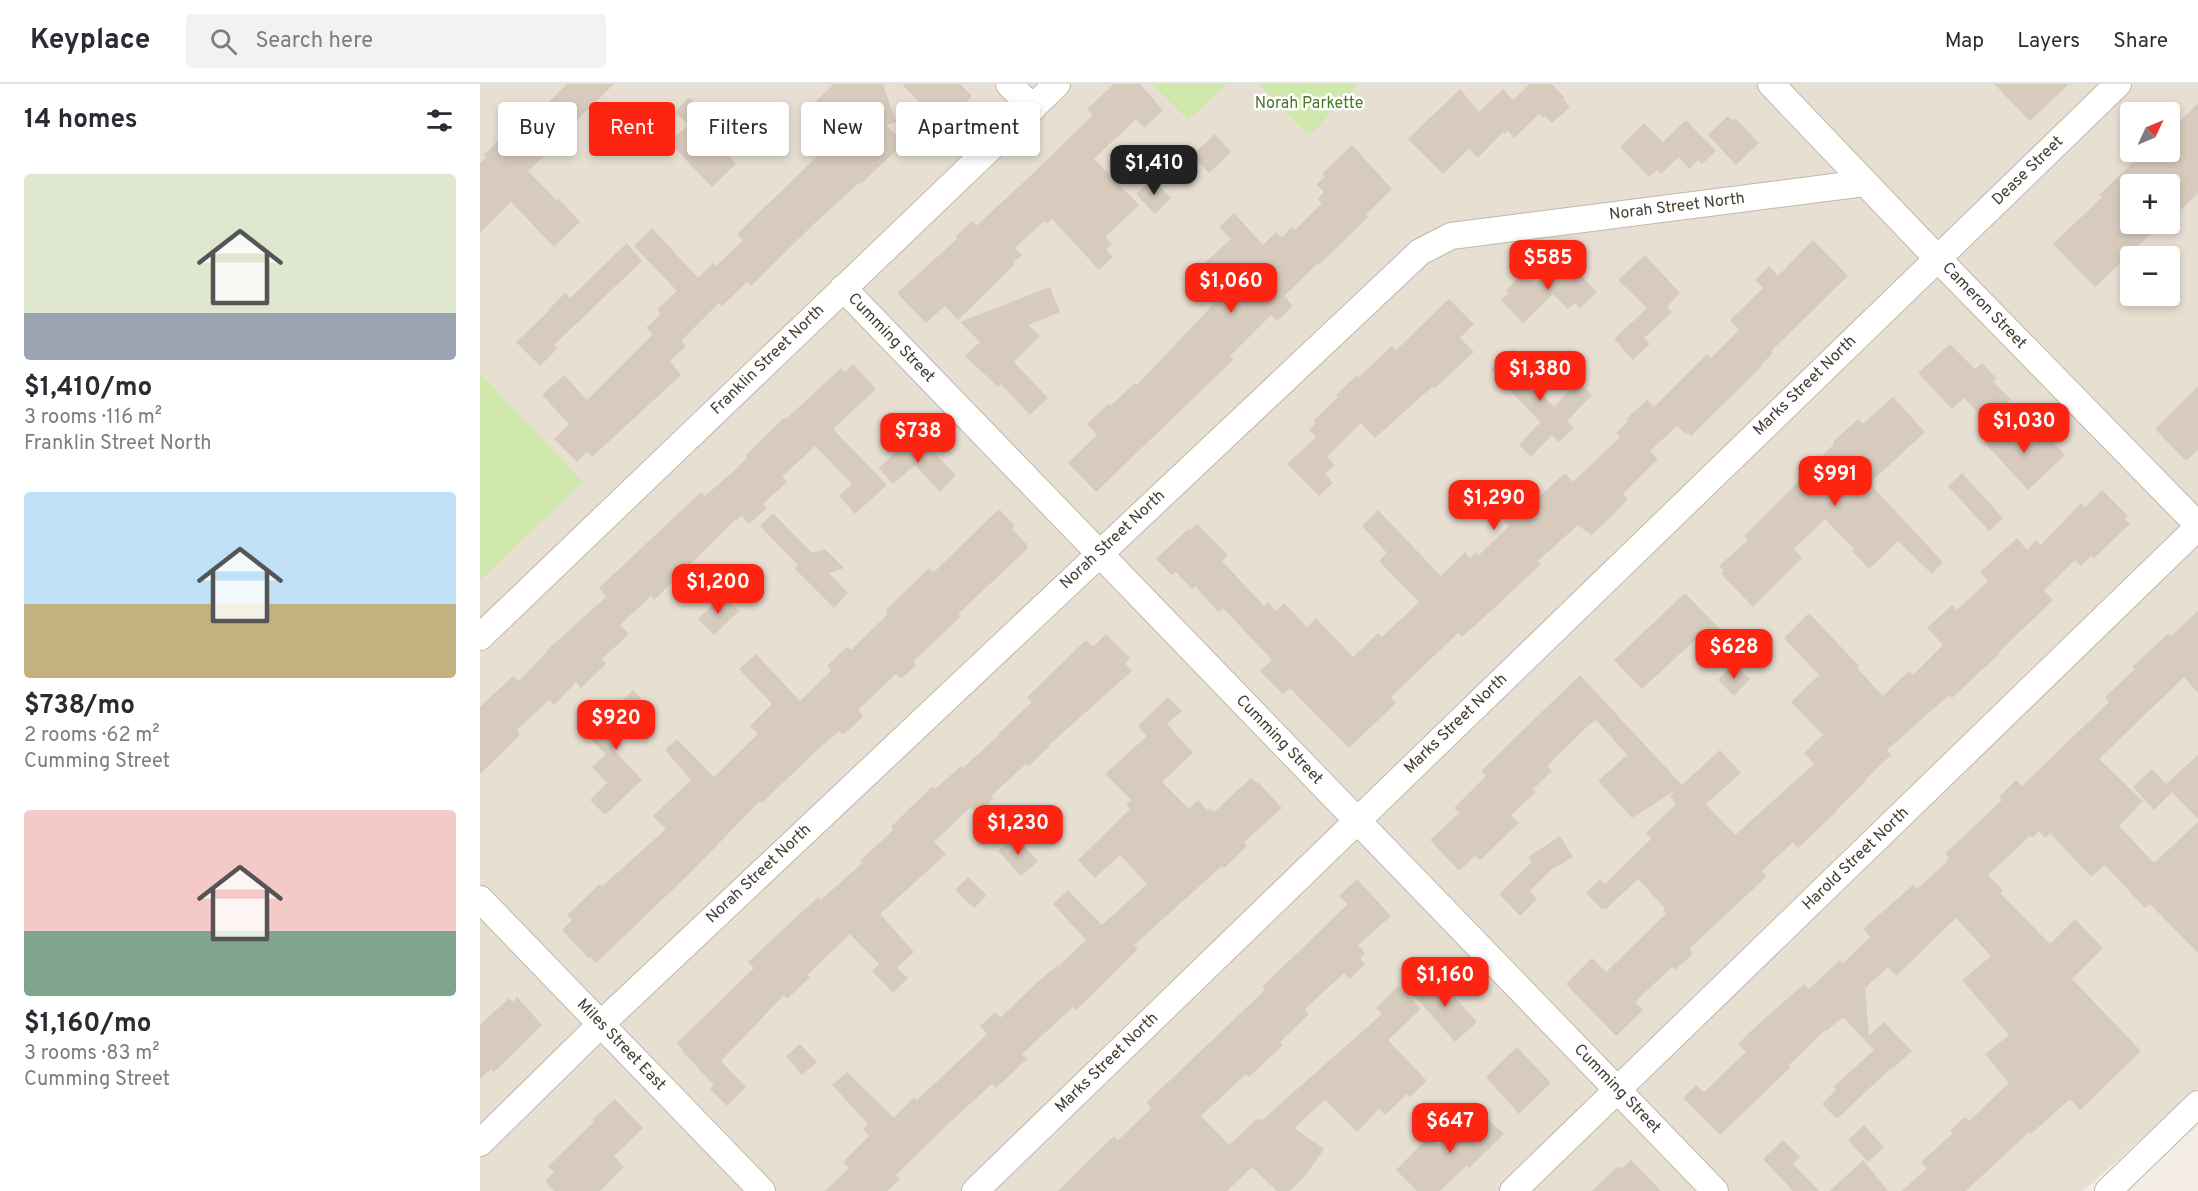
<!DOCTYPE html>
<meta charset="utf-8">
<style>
:root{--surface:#fff;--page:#f2f2f3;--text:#2b2b33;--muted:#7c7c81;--line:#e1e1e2;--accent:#fd2411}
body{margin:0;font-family:Overpass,sans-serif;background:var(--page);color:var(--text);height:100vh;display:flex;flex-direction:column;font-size:22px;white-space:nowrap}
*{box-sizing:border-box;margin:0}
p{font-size:20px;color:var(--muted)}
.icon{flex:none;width:33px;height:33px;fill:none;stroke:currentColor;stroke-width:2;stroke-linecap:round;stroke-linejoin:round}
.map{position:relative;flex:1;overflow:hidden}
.sheet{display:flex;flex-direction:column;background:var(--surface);width:480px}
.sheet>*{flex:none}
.hud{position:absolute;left:18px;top:18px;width:570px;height:54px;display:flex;gap:12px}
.needle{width:39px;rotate:46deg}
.tools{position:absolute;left:1640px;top:18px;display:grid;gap:12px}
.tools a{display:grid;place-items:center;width:60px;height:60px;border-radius:6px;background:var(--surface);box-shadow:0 3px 9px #0003;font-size:30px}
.price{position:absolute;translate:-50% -51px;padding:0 14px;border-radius:12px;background:var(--accent);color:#fff;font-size:20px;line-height:39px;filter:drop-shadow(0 2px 3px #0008)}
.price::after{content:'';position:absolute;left:50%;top:36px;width:18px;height:14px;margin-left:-9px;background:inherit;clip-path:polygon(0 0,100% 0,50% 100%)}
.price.current{background:#222;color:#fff}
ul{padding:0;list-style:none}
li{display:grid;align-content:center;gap:12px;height:318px;padding:0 24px}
li span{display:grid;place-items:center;height:186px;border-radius:6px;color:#555}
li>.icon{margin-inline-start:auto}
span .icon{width:108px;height:108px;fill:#fffc;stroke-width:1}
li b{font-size:26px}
h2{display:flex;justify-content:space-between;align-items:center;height:72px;padding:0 24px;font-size:26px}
.tag{padding:0 21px;border-radius:6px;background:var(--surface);box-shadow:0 3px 9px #0003;font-size:21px;line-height:54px}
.tag.current{background:var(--accent);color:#fff}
header{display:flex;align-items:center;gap:36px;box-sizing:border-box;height:84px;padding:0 30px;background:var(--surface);border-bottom:2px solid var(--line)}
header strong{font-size:28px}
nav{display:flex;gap:33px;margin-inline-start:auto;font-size:21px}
.search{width:420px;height:54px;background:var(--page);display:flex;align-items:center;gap:15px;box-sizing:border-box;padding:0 21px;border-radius:6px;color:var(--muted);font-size:22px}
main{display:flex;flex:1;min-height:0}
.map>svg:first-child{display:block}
.residential{fill:#e7dfd2;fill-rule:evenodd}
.green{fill:#d1e8ac}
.building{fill:#d7cbbd}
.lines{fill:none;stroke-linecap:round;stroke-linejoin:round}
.minor-casing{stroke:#c1b7aa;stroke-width:28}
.minor{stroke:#fff;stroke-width:26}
.labels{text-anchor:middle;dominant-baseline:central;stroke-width:5;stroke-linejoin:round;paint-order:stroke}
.park-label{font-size:16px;fill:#4b7727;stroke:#fff}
.street-label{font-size:16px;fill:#453d34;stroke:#fff}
</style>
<header>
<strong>Keyplace</strong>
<div class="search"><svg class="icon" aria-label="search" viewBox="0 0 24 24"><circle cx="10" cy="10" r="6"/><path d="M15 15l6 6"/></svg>Search here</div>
<nav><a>Map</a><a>Layers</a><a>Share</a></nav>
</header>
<main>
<section class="sheet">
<h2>14 homes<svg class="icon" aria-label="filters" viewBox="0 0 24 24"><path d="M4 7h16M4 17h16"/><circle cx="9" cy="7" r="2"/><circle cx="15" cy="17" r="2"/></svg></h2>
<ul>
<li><span style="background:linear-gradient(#dfe7d0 75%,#9aa5b1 0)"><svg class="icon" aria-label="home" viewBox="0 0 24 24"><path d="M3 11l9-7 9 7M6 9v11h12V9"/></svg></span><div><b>$1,410/mo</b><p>3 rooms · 116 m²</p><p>Franklin Street North</p></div></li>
<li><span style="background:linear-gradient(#bfe0f5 60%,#c2b280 0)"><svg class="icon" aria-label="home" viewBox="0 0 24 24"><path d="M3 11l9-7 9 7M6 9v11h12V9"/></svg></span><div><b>$738/mo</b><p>2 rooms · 62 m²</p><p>Cumming Street</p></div></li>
<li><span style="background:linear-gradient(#f6c9c9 65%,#7fa58c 0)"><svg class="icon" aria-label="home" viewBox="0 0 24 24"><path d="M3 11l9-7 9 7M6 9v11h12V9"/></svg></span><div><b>$1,160/mo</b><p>3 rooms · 83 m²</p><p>Cumming Street</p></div></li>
</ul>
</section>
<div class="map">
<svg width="1718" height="1107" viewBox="0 0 1718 1107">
<rect width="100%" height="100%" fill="#f3ede5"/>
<!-- residential -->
<path class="residential" d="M 0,0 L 1718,0 L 1718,1004 L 1603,1107 L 0,1107 ZM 1650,28 L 1689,28 L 1689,68 L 1650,68 ZM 1650,100 L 1689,100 L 1689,140 L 1650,140 ZM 1650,172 L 1689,172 L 1689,212 L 1650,212 Z"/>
<!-- green -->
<path class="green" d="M 672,0 L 747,0 L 708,36 Z
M 779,0 L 878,0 L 829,52 Z
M 0,289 L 103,398 L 0,496 Z"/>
<!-- building -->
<path class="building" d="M 87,0 L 134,0 L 84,49 L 86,52 L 48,87 L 77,117 L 79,115 L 100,138 L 74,163 L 31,118 L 0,149 L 0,79 L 6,73 L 4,70 L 57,21 L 61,25 Z
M 354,0 L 403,0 L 416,38 L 406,41 L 424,59 L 381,100 L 379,99 L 336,138 L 271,202 L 267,198 L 242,222 L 239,219 L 201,257 L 206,262 L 190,277 L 201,291 L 112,373 L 107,368 L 97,378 L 74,355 L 89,340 L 62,311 L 84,291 L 107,316 L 173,250 L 166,244 L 181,230 L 177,226 L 197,207 L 154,162 L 172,144 L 218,194 L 233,179 L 236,182 L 263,156 L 257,150 L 352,58 L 324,29 Z
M 422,0 L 480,0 L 492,12 L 464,40 L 464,36 L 452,24 L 448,27 Z
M 634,0 L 660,0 L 683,26 L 664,44 L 656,35 L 614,75 L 659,121 L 625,153 L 632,160 L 626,165 L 633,173 L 619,186 L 572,135 L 567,139 L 564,137 L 535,164 L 542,171 L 533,178 L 535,180 L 478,236 L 465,222 L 446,239 L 417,209 L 477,155 L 475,153 L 492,137 L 496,142 L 546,96 L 613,31 L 607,25 Z
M 1050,0 L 1072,0 L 1085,14 L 1083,15 L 1090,23 L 1072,39 L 1065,32 L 1063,34 L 1059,30 L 1034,54 L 1028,47 L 1025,50 L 1023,48 L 998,74 L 989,65 L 963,90 L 928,55 L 980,5 L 999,28 L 1023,5 L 1033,16 Z
M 1514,0 L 1589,0 L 1550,37 Z
M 209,13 L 232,36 L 222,45 L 256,80 L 232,103 L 189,58 L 208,41 L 195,28 Z
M 1718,19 L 1718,109 L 1689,137 L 1689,100 L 1650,100 L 1650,140 L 1681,140 L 1615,203 L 1573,160 L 1622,113 L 1619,111 L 1664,68 L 1689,68 L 1689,48 Z
M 1248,32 L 1252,36 L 1255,34 L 1279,59 L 1256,81 L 1228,51 Z
M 1206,36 L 1236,67 L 1222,80 L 1218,76 L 1209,85 L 1199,73 L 1181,90 L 1177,86 L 1169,93 L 1140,63 L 1164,39 L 1183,58 Z
M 735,50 L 751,68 L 729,89 L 712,71 Z
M 872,61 L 912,105 L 886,131 L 888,133 L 839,181 L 838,179 L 804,212 L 813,222 L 797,237 L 791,231 L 750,272 L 753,276 L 616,408 L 588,379 L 617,351 L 607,340 L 628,320 L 630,322 L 655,299 L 657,301 L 745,208 L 721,182 L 751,155 L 739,143 L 754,129 L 783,161 L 796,148 L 802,153 L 812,143 L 815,146 L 842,119 L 837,115 L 844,108 L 836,100 L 845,93 L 842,90 Z
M 672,95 L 691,114 L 675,130 L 656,110 Z
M 1333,156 L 1368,192 L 1291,267 L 1293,269 L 1281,281 L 1282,282 L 1211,352 L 1208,348 L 1206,350 L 1197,342 L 1170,367 L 1178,375 L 1143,410 L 1148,415 L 1128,436 L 1111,451 L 1098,441 L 1058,477 L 1061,480 L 1013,525 L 982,553 L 978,549 L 911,613 L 916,619 L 869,664 L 810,604 L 803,610 L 780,587 L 792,576 L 743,524 L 738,528 L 715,502 L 712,505 L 696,488 L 692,491 L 676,475 L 709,444 L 710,446 L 717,440 L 748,471 L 742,477 L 784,522 L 788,518 L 796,527 L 804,519 L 827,543 L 836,534 L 873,573 L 898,549 L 902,553 L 939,518 L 899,477 L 907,469 L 882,442 L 898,426 L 961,492 L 985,468 L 990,474 L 996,469 L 999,471 L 1029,442 L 1024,437 L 1028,433 L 1025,429 L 1047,409 L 1050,413 L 1055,408 L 1059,413 L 1085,389 L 1093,398 L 1140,353 L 1136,349 L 1148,337 L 1146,335 L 1167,316 L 1174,323 L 1227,270 L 1231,274 L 1259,246 L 1250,236 L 1283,204 L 1275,196 L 1289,182 L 1298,192 Z
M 147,159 L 162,177 L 74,261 L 77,265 L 60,282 L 36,258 L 69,227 L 68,226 L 85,209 L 90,214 Z
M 1165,171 L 1200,209 L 1187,223 L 1192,228 L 1164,254 L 1170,260 L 1153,276 L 1134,255 L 1167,224 L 1138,196 Z
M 1082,177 L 1090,186 L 1093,183 L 1117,208 L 1100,224 L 1095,219 L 1088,225 L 1073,210 L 1043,239 L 1021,216 L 1029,209 L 1026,206 L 1044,188 L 1055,200 Z
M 570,203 L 580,228 L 548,241 L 560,252 L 534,278 L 568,314 L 550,331 L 521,300 L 518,303 L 485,272 L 500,258 L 480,238 Z
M 969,215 L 994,240 L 980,254 L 994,268 L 954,305 L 952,303 L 895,354 L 881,339 L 847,373 L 855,381 L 845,390 L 853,399 L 839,412 L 807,380 L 836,353 L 829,346 L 836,338 L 834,336 L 858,313 L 856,311 L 877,291 L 879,293 L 912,262 L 916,266 Z
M 1470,260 L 1495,285 L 1502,279 L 1517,295 L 1513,298 L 1531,315 L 1508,339 L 1484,314 L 1472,325 L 1438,289 Z
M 1034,265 L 1053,285 L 1046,293 L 1074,323 L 1098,297 L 1112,311 L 1087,337 L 1094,344 L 1079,358 L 1072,351 L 1051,373 L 1039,361 L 1060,338 L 1011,286 Z
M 373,280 L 396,305 L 353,345 L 407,401 L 375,430 L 359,412 L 372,400 L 335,362 L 302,393 L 307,398 L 283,420 L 287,424 L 269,440 L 262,432 L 256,437 L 255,436 L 174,516 L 171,512 L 140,541 L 149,550 L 122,575 L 126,580 L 101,604 L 96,598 L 74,621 L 69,616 L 37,646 L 40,651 L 0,690 L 0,623 L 33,592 L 39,597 L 67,568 L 66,567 L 126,513 L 119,504 L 221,408 L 225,412 L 256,385 L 267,373 L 266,371 L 305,333 L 306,335 L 361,284 L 365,288 Z
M 1718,302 L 1718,365 L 1706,377 L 1675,345 Z
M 1413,313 L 1445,348 L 1392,397 L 1394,399 L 1392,402 L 1463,478 L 1452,490 L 1418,457 L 1389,485 L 1372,467 L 1374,465 L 1345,435 L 1314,465 L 1322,474 L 1273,523 L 1241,490 L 1244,487 L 1239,482 L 1268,456 L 1264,452 L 1342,374 L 1341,373 L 1354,360 L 1353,358 L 1378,335 L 1383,340 Z
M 1524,337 L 1549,361 L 1563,348 L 1585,371 L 1548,406 L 1504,358 Z
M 432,352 L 436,357 L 440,354 L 476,391 L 460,408 L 435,381 L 413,400 L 399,384 Z
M 1482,389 L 1523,434 L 1509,447 L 1468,402 Z
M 1622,406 L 1648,432 L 1645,435 L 1650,440 L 1614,474 L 1611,472 L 1601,482 L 1595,476 L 1564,506 L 1573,516 L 1519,568 L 1520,569 L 1472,614 L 1469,611 L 1407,666 L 1411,671 L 1385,696 L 1386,697 L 1357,725 L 1358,726 L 1318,764 L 1313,758 L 1282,787 L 1286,791 L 1284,795 L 1209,865 L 1213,870 L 1195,886 L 1192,883 L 1155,918 L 1163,926 L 1136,952 L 1086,900 L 1112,874 L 1126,888 L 1186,830 L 1183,827 L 1185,824 L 1158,795 L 1126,825 L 1124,824 L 1122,826 L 1106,809 L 1120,795 L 1125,800 L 1171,755 L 1166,749 L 1196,720 L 1190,712 L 1196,706 L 1152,734 L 1118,697 L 1147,671 L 1116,636 L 1110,640 L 1067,682 L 1072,687 L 1053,705 L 1056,708 L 1031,731 L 1039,739 L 1000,776 L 995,772 L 979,787 L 950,756 L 979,729 L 974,724 L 1006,692 L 1001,687 L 1100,591 L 1202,701 L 1240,666 L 1261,689 L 1226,720 L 1255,751 L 1334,680 L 1324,669 L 1343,651 L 1311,618 L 1339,591 L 1304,554 L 1329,529 L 1379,582 L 1377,584 L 1403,612 L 1429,587 L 1433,591 L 1463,561 L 1447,544 L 1472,521 L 1477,526 L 1508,497 L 1500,488 L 1537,454 L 1547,466 L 1556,456 L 1561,461 L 1601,419 L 1605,423 Z
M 519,425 L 535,442 L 532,445 L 548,462 L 546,466 L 478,530 L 481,532 L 433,578 L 436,581 L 421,595 L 416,590 L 378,626 L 383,633 L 363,651 L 359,647 L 336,667 L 282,719 L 280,717 L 208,791 L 116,879 L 111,873 L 109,875 L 82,846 L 92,836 L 87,831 L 120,800 L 122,802 L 128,797 L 186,745 L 173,732 L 211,696 L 185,666 L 197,655 L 234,693 L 278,650 L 270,642 L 292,620 L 259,585 L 276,570 L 320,617 L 351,587 L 347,582 L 367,563 L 371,566 L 407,531 L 406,526 L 449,484 L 454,488 Z
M 293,429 L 332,469 L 345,465 L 364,484 L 349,489 L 368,509 L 354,524 L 314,484 L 318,481 L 280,442 Z
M 1205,509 L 1241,546 L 1222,564 L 1215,556 L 1162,605 L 1134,576 Z
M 243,511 L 259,527 L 234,551 L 218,535 Z
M 1718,527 L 1718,609 L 1704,593 L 1619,675 L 1663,717 L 1639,742 L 1674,779 L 1718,738 L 1718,869 L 1670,820 L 1665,824 L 1625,781 L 1611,793 L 1570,749 L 1565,754 L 1559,747 L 1552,754 L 1550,752 L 1508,791 L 1523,806 L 1520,809 L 1570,860 L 1595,835 L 1623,864 L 1592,895 L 1661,967 L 1600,1026 L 1590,1015 L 1551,1050 L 1549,1048 L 1486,1107 L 1422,1107 L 1447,1084 L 1441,1078 L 1473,1049 L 1470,1047 L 1485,1033 L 1489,1037 L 1529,999 L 1505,970 L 1529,951 L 1482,896 L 1511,872 L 1476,834 L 1416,892 L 1408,883 L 1385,904 L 1389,952 L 1404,938 L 1432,967 L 1412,985 L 1411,984 L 1357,1035 L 1342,1020 L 1356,1006 L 1353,1003 L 1394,966 L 1363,933 L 1346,947 L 1345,946 L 1308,982 L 1310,984 L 1240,1051 L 1203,1014 L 1216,1001 L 1224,1008 L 1266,968 L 1258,960 L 1273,945 L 1324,900 L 1329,905 L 1360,876 L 1363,879 L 1390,853 L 1383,845 L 1433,801 L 1437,805 L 1468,777 L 1466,776 L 1469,774 L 1465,770 L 1522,716 L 1519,713 L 1536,696 L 1542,702 L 1629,618 L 1625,613 L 1655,585 L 1652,583 L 1689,549 L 1691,552 Z
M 626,550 L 650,574 L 645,579 L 652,587 L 569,661 L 570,662 L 548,683 L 546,680 L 511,712 L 514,714 L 497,729 L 491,723 L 454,758 L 466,770 L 400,830 L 434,868 L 417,884 L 428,894 L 413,909 L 392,887 L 399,880 L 370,850 L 327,891 L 330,893 L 307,915 L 304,911 L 241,977 L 266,1003 L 247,1022 L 230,1005 L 234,1001 L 202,967 L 203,966 L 197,959 L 274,884 L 268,878 L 338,813 L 341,816 L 382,779 L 380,777 L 413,746 L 411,743 L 430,724 L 452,703 L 455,705 L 481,682 L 483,684 L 519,651 L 518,650 L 552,618 L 547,613 L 606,556 L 613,563 Z
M 1254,579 L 1270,595 L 1254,612 L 1238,596 Z
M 153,606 L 171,625 L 133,665 L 162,696 L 125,731 L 110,716 L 127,699 L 112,683 L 126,670 L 105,650 Z
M 688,613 L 702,627 L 687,640 L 713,669 L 682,698 L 709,725 L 718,716 L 727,726 L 730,724 L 734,728 L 771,694 L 777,699 L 778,698 L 802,724 L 764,758 L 767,762 L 744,784 L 742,782 L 654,861 L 658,865 L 634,889 L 596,926 L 593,923 L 542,970 L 547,975 L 516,1004 L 512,1000 L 469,1039 L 416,1091 L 420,1095 L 407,1107 L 345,1107 L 369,1084 L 363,1078 L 389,1052 L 383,1045 L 388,1040 L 352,1001 L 367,988 L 414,1034 L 434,1013 L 437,1016 L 500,957 L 507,950 L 500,942 L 515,928 L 520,934 L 562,894 L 577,882 L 578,883 L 606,856 L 573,820 L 588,806 L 622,841 L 667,800 L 640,771 L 615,794 L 598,776 L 650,725 L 646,721 L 651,716 L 625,690 L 667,652 L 658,642 Z
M 1718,671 L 1718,735 L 1692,708 L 1674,726 L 1653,703 L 1672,685 L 1686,700 Z
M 535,752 L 558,777 L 541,792 L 518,767 Z
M 1080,752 L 1093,773 L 1071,786 L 1050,807 L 1057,815 L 1040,832 L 1019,810 L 1052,778 L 1048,773 Z
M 488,793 L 507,811 L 494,824 L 475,806 Z
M 877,795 L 911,832 L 878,861 L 885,869 L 880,874 L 885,880 L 870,895 L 864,889 L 825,925 L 829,930 L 800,958 L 803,961 L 769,993 L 766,990 L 721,1032 L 749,1061 L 778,1034 L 781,1037 L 902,930 L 896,924 L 918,902 L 941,925 L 908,956 L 947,997 L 930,1013 L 927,1010 L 905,1031 L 899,1025 L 877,1048 L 845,1016 L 814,1044 L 844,1065 L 825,1092 L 810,1107 L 797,1107 L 772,1083 L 747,1107 L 578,1107 L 634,1052 L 638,1056 L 671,1025 L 667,1018 L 785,906 L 782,903 L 868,820 L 859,812 Z
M 954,890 L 997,938 L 975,958 L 933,910 Z
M 37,913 L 62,941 L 14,988 L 11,985 L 0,995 L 0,941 L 29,914 L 33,918 Z
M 320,960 L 337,978 L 322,991 L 306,972 Z
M 1037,963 L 1071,999 L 1039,1030 L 1006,993 Z
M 135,1015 L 163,1044 L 134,1072 L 144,1083 L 120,1107 L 74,1107 L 65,1097 L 74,1088 L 68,1082 L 114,1038 L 112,1036 Z
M 996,1025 L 1024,1050 L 989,1084 L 987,1081 L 960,1107 L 937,1107 L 916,1086 L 948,1054 L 958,1061 Z
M 1384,1041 L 1404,1063 L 1388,1078 L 1368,1056 Z
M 1303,1056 L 1320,1073 L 1313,1080 L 1339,1107 L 1313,1107 L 1283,1075 Z
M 1151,1076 L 1181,1107 L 1112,1107 L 1138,1082 L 1141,1085 Z
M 1383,1076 L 1408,1107 L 1350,1107 Z"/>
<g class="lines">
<!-- minor casing -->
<g class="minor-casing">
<path id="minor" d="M 529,0 L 553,24
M 1291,0 L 1457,174 L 1718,441
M 363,204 L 1235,1107
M 0,553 L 577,0
M 0,815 L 282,1107
M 0,1059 L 121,940 L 940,168 L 971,152 L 1385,99
M 495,1107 L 1638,0
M 1033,1107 L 1718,443
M 1628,1107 L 1718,1020"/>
</g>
<!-- minor -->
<use href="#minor" class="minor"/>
</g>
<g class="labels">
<!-- park labels -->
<g class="park-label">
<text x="829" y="20">Norah Parkette</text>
</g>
<!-- street labels -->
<g class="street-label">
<text transform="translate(1548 87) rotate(-44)">Dease Street</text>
<text transform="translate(1197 123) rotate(-7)">Norah Street North</text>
<text transform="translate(1504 222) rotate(46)">Cameron Street</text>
<text transform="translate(411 254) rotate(46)">Cumming Street</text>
<text transform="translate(288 276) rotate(-44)">Franklin Street North</text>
<text transform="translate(1325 302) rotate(-44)">Marks Street North</text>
<text transform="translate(633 456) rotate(-43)">Norah Street North</text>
<text transform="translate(976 640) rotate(-44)">Marks Street North</text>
<text transform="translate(799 656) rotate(46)">Cumming Street</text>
<text transform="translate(1376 775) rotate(-44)">Harold Street North</text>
<text transform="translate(279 790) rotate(-43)">Norah Street North</text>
<text transform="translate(141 961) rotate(46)">Miles Street East</text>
<text transform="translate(627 979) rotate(-44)">Marks Street North</text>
<text transform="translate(1137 1005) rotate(46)">Cumming Street</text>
</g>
</g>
</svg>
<div class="tools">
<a><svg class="needle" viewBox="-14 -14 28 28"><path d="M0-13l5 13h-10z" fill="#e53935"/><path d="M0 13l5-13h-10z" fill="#7c7c81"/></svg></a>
<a>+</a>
<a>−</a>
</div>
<b class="price current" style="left:674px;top:112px">$1,410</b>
<b class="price" style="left:1068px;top:207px">$585</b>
<b class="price" style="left:751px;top:230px">$1,060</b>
<b class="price" style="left:1060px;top:318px">$1,380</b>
<b class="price" style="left:1544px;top:370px">$1,030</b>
<b class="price" style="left:438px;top:380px">$738</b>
<b class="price" style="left:1355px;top:423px">$991</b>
<b class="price" style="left:1014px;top:447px">$1,290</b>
<b class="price" style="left:238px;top:531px">$1,200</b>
<b class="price" style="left:1254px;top:596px">$628</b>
<b class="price" style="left:136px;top:667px">$920</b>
<b class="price" style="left:538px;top:772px">$1,230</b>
<b class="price" style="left:965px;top:924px">$1,160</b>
<b class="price" style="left:970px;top:1070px">$647</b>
<div class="hud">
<a class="tag">Buy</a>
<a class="tag current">Rent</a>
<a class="tag">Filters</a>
<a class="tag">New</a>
<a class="tag">Apartment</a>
</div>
</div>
</main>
